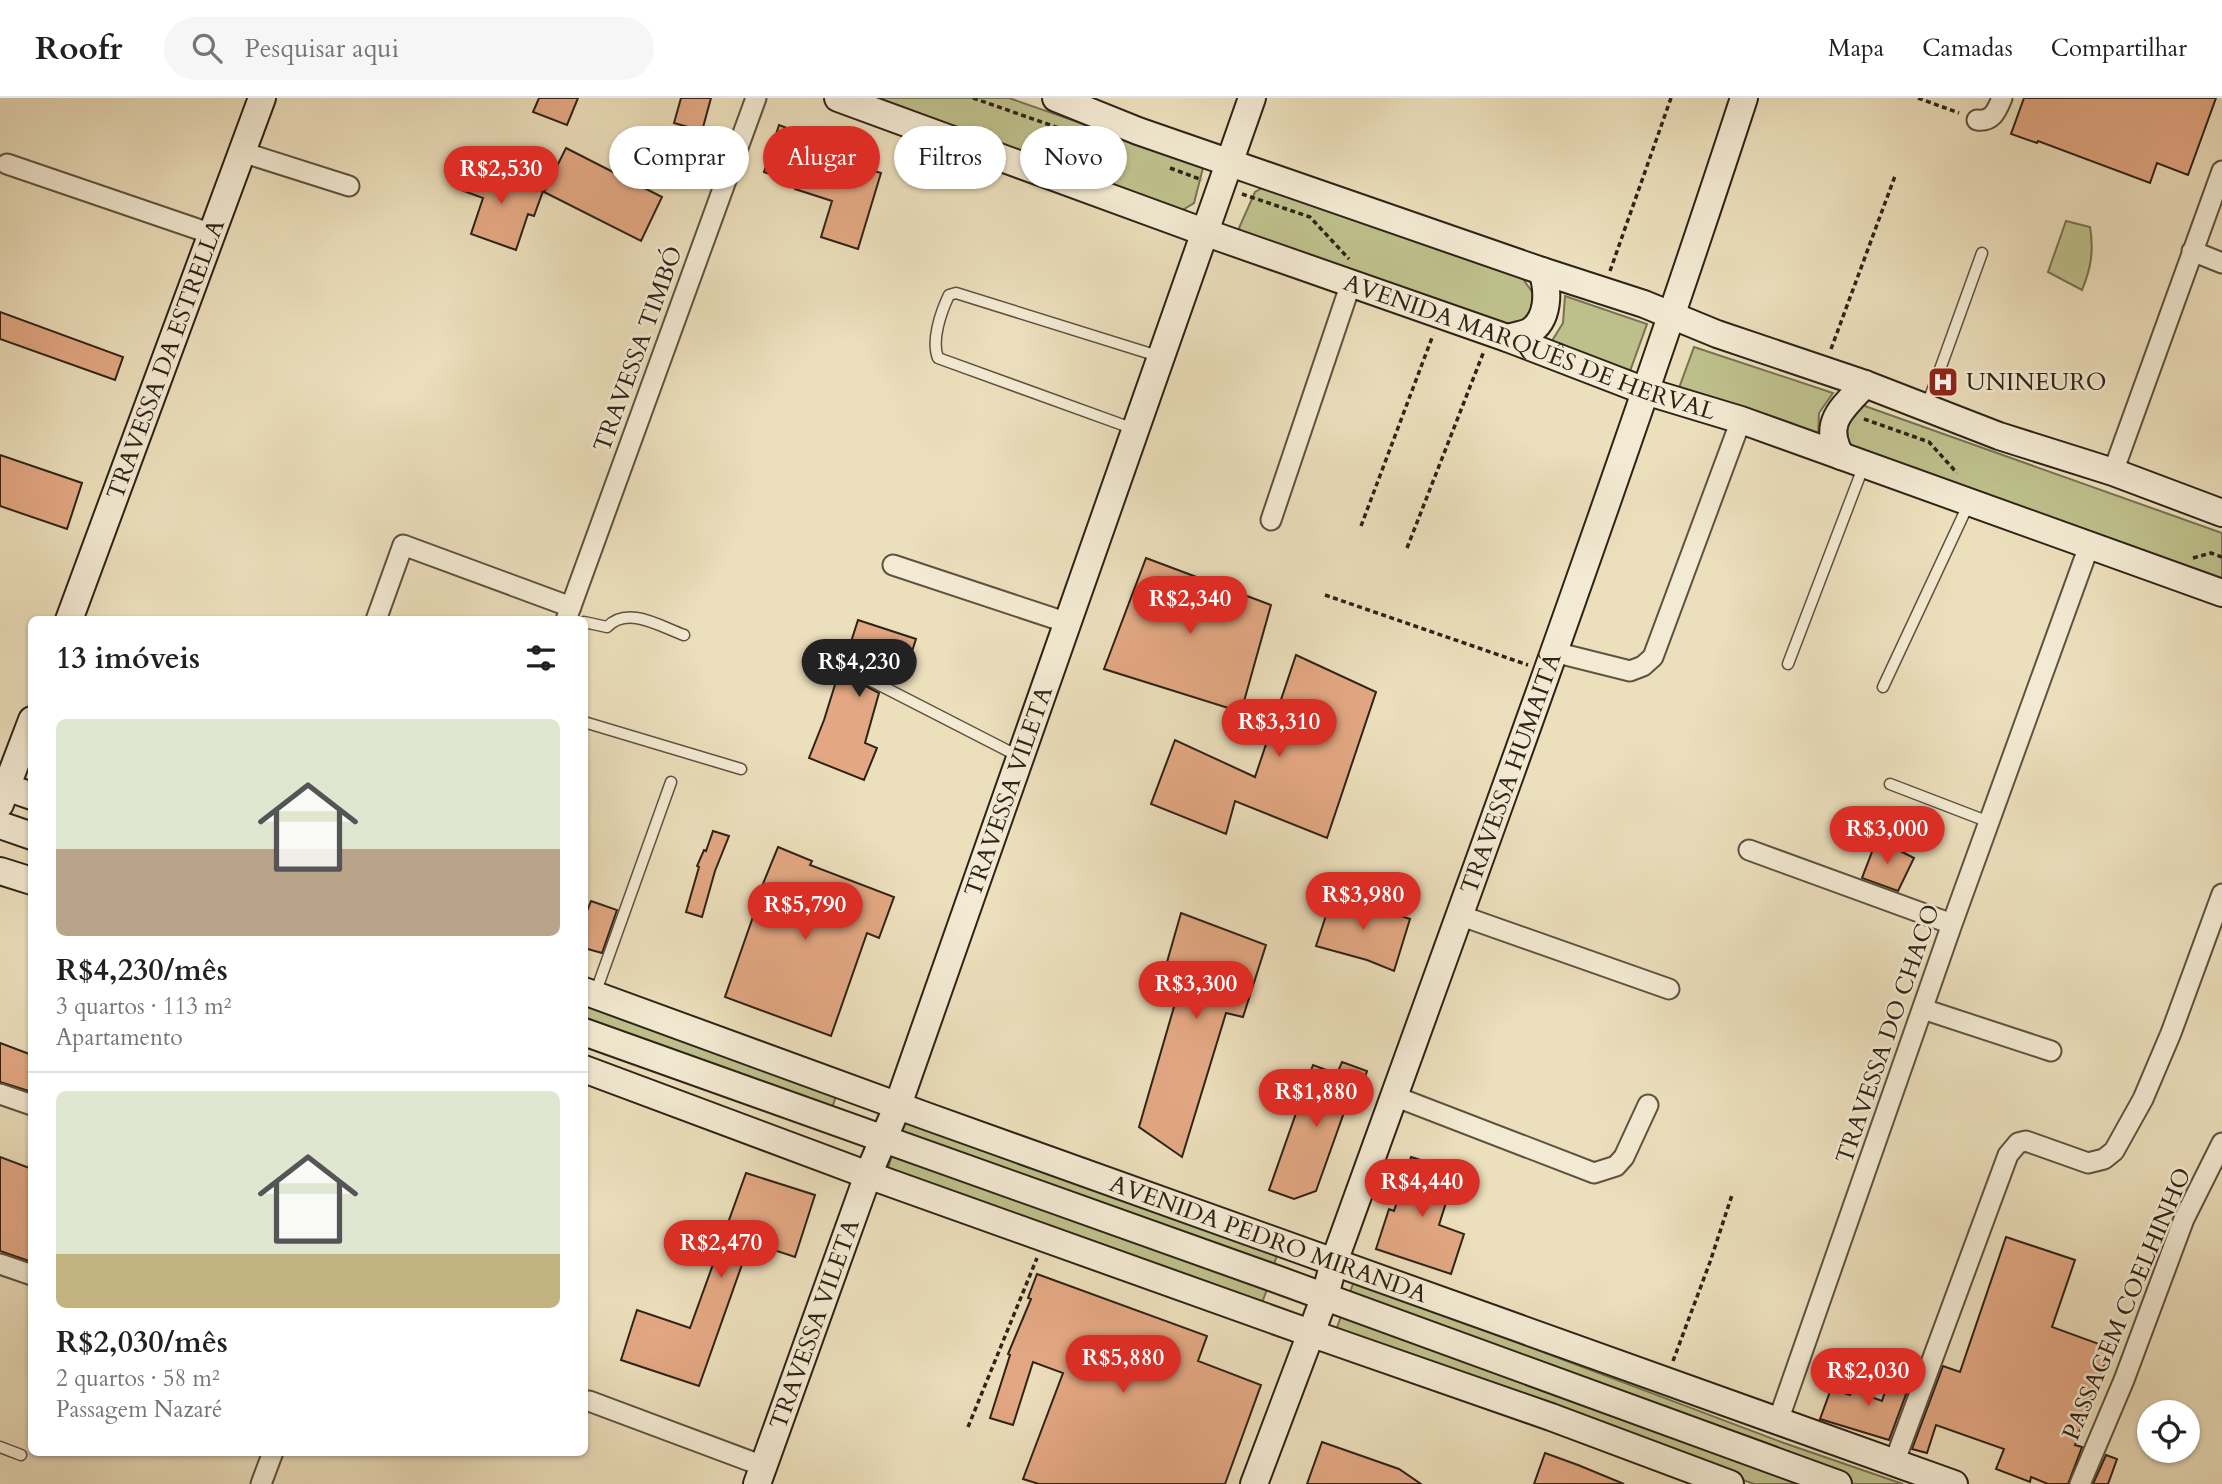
<!DOCTYPE html>
<html lang="pt">
<meta charset="utf-8">
<style>
:root{--surface:#fff;--page:#f6f6f6;--text:#202124;--muted:#757577;--line:#e0e0e0;--accent:#d93025}
body{margin:0;font-family:Cardo,serif;background:var(--page);color:var(--text);height:100vh;display:flex;flex-direction:column;font-size:26px;white-space:nowrap}
*{box-sizing:border-box;margin:0}
p{font-size:23px;color:var(--muted)}
.icon{flex:none;width:38px;height:38px;fill:none;stroke:currentColor;stroke-width:2;stroke-linecap:round;stroke-linejoin:round}
.map{position:relative;flex:1;overflow:hidden}
.details{position:absolute;left:28px;top:518px;width:560px;height:840px;display:flex;flex-direction:column;background:var(--surface);border-radius:10px;box-shadow:0 2px 5px #0004}
.details>*{flex:none}
.guide{position:absolute;left:609px;top:28px;width:665px;height:63px;display:flex;gap:14px}
.fabs{position:absolute;left:2137px;top:1302px;display:grid;gap:14px}
.fabs a{display:grid;place-items:center;width:63px;height:63px;border-radius:50%;background:var(--surface);box-shadow:0 2px 5px #0004;font-size:35px}
.price{position:absolute;translate:-50% -60px;padding:0 16px;border-radius:24px;background:var(--accent);color:#fff;font-size:23px;line-height:46px;filter:drop-shadow(0 2px 4px #0008)}
.price::after{content:'';position:absolute;left:50%;top:42px;width:21px;height:16px;margin-left:-10px;background:inherit;clip-path:polygon(0 0,100% 0,50% 100%)}
.price.on{background:#222;color:#fff}
ul{padding:0;list-style:none}
li{display:grid;align-content:center;gap:14px;height:371px;padding:0 28px}
li+li{border-top:2px solid var(--line)}
li span{display:grid;place-items:center;height:217px;border-radius:10px;color:#555}
li>.icon{margin-inline-start:auto}
span .icon{width:126px;height:126px;fill:#fffc;stroke-width:1}
li b{font-size:30px}
h2{display:flex;justify-content:space-between;align-items:center;height:84px;padding:0 28px;font-size:30px}
.tag{padding:0 24px;border-radius:32px;background:var(--surface);box-shadow:0 2px 5px #0004;font-size:24px;line-height:63px}
.tag.on{background:var(--accent);color:#fff}
header{display:flex;align-items:center;gap:42px;box-sizing:border-box;height:98px;padding:0 35px;background:var(--surface);border-bottom:2px solid var(--line)}
header strong{font-size:33px}
nav{display:flex;gap:38px;margin-inline-start:auto;font-size:24px}
.search{width:490px;height:63px;background:var(--page);display:flex;align-items:center;gap:18px;box-sizing:border-box;padding:0 24px;border-radius:38px;color:var(--muted);font-size:26px}
.map>svg:first-child{display:block}
.green{fill:#bec08c;stroke:#767252;stroke-width:2}
.building{fill:#e3a883;stroke:#2e2317;stroke-width:2}
.lines{fill:none;stroke-linecap:round;stroke-linejoin:round}
.lane-casing{stroke:#5e5240;stroke-width:13}
.street-casing{stroke:#5e5240;stroke-width:23}
.secondary-casing{stroke:#2e2317;stroke-width:30}
.path{stroke:#2e2317;stroke-width:3.5;stroke-dasharray:5 3.5;stroke-linecap:butt}
.lane{stroke:#f3ead3;stroke-width:10}
.street{stroke:#f3ead3;stroke-width:19}
.secondary{stroke:#f3ead3;stroke-width:26}
.labels{text-anchor:middle;dominant-baseline:central;stroke-width:5;stroke-linejoin:round;paint-order:stroke}
.street-label{font-size:24px;fill:#2e2317;stroke:#f3ead3}
.poi-label{font-size:24px;fill:#2e2317;stroke:#f3ead3;text-anchor:start}
</style>
<header>
<strong>Roofr</strong>
<div class="search"><svg class="icon" aria-label="search" viewBox="0 0 24 24"><circle cx="10" cy="10" r="6"/><path d="M15 15l6 6"/></svg>Pesquisar aqui</div>
<nav><a>Mapa</a><a>Camadas</a><a>Compartilhar</a></nav>
</header>
<div class="map">
<svg width="2222" height="1386" viewBox="0 0 2222 1386">
<rect width="100%" height="100%" fill="#ecdfbc"/>
<filter id="stains"><feTurbulence type="fractalNoise" baseFrequency=".00286" numOctaves="4"/><feColorMatrix values="0 0 0 0 .2 0 0 0 0 .09 0 0 0 0 .02 0 0 0 .5 -.17"/></filter>
<radialGradient id="worn" r=".72"><stop offset=".6" stop-color="#630" stop-opacity="0"/><stop offset="1" stop-color="#630" stop-opacity=".3"/></radialGradient>
<!-- green -->
<path class="green" d="M 868,0 L 1009,0 L 1198,66 L 1203,70 L 1194,105 L 1181,113 Z
M 1262,90 L 1523,181 L 1533,195 L 1531,216 L 1510,230 L 1242,136 L 1239,130 L 1255,94 Z
M 2066,123 L 2090,129 C 2094,153 2091,170 2082,192 L 2048,174 Z
M 1565,198 L 1647,226 L 1629,276 L 1550,246 L 1563,225 Z
M 1694,249 L 1833,295 L 1819,315 L 1818,342 L 1679,290 Z
M 1862,307 L 2222,435 L 2222,483 L 1848,351 L 1847,326 Z
M 584,905 L 837,995 L 830,1016 L 585,927 Z
M 901,1021 L 1277,1157 L 1272,1173 L 894,1038 Z
M 893,1053 L 1269,1186 L 1260,1210 L 886,1078 Z
M 1354,1183 L 1784,1345 L 1903,1386 L 1853,1386 L 1348,1200 Z
M 1343,1213 L 1812,1386 L 1754,1386 L 1335,1235 Z"/>
<!-- building -->
<path class="building" d="M 539,0 L 578,0 L 567,27 L 533,14 Z
M 681,0 L 711,0 L 702,33 L 674,25 Z
M 2024,0 L 2216,0 L 2188,77 L 2157,65 L 2150,85 L 2038,43 L 2037,45 L 2011,36 Z
M 779,27 L 828,46 L 824,58 L 881,75 L 858,151 L 821,139 L 832,103 L 795,91 L 797,85 L 764,74 Z
M 566,50 L 662,99 L 641,143 L 544,94 Z
M 470,67 L 543,93 L 534,118 L 528,116 L 516,152 L 471,136 L 483,100 L 461,92 Z
M 0,214 L 123,259 L 115,282 L 0,241 Z
M 0,357 L 82,385 L 67,431 L 0,408 Z
M 1146,460 L 1271,507 L 1241,614 L 1104,571 Z
M 858,522 L 916,541 L 904,578 L 885,572 L 883,580 L 862,571 L 855,575 L 858,584 L 879,595 L 865,645 L 877,650 L 864,682 L 809,660 L 824,622 L 839,574 L 841,575 Z
M 1296,557 L 1376,594 L 1327,740 L 1235,703 L 1226,736 L 1151,706 L 1175,642 L 1255,679 Z
M 713,733 L 729,738 L 715,773 L 702,819 L 686,814 L 699,769 L 697,768 L 704,752 L 706,753 Z
M 1877,741 L 1914,760 L 1898,793 L 1862,780 Z
M 778,749 L 812,763 L 810,767 L 894,799 L 879,840 L 867,835 L 831,938 L 725,899 L 762,793 L 760,793 Z
M 1333,796 L 1410,821 L 1394,873 L 1367,862 L 1316,848 Z
M 591,803 L 617,812 L 602,855 L 584,850 L 584,821 Z
M 1181,815 L 1266,847 L 1243,919 L 1226,915 L 1182,1059 L 1139,1029 L 1176,902 L 1159,892 Z
M 0,945 L 32,957 L 32,994 L 0,984 Z
M 1342,964 L 1367,973 L 1354,1012 L 1346,1009 L 1316,1093 L 1294,1101 L 1269,1092 L 1313,967 L 1337,976 Z
M 0,1059 L 32,1071 L 32,1164 L 0,1153 Z
M 1411,1059 L 1456,1073 L 1439,1127 L 1464,1136 L 1451,1176 L 1376,1151 L 1389,1111 L 1394,1113 Z
M 746,1075 L 815,1097 L 795,1159 L 750,1144 L 699,1288 L 621,1262 L 637,1212 L 690,1230 Z
M 2006,1139 L 2075,1162 L 2052,1229 L 2110,1250 L 2100,1278 L 2097,1277 L 2075,1347 L 2082,1349 L 2068,1386 L 2048,1386 L 2031,1379 L 2030,1384 L 1996,1371 L 2004,1351 L 1936,1327 L 1927,1355 L 1912,1351 L 1943,1268 L 1960,1274 Z
M 1037,1176 L 1207,1238 L 1198,1263 L 1261,1287 L 1225,1386 L 1039,1386 L 1023,1381 L 1063,1275 L 1033,1264 L 1013,1327 L 990,1320 L 1010,1257 L 1008,1256 L 1031,1201 L 1028,1200 Z
M 1892,1273 L 1912,1280 L 1889,1342 L 1820,1321 L 1831,1291 L 1850,1297 L 1852,1292 L 1882,1303 Z
M 1322,1344 L 1399,1371 L 1421,1386 L 1307,1386 Z
M 1545,1355 L 1578,1367 L 1624,1386 L 1534,1386 Z
M 2106,1357 L 2117,1361 L 2108,1386 L 2093,1386 Z"/>
<g class="lines">
<!-- lane casing -->
<g class="lane-casing">
<path id="lane" d="M 1926,310 L 1982,155
M 1134,331 L 938,260 C 931,242 941,214 949,197 L 956,195 L 1161,259
M 584,524 L 607,529 C 628,507 661,529 684,537
M 1788,566 L 1864,367
M 862,578 L 1020,659
M 1883,589 L 1969,405
M 584,624 L 741,671
M 1890,686 L 1989,724
M 595,896 L 671,684
M 0,1349 L 21,1357"/>
</g>
<!-- street casing -->
<g class="street-casing">
<path id="street" d="M 1977,22 C 1993,24 1997,12 2002,0
M 242,54 L 349,88
M 7,66 L 212,136
M 2192,153 L 2222,165
M 2113,374 L 2222,73
M 1271,422 L 1351,185
M 893,467 L 1068,525
M 376,522 L 403,447 L 571,509
M 566,522 L 756,0
M 1554,554 L 1630,573 L 1643,568 L 1653,559 L 1741,322
M 1749,752 L 1952,826
M 1459,817 L 1669,891
M 1923,911 L 2051,953
M 0,996 L 32,1007
M 1394,998 L 1594,1075 L 1616,1068 L 1624,1059 L 1648,1007
M 0,1166 L 32,1177
M 589,1303 L 763,1368
M 1778,1323 L 1952,826 L 2089,448
M 1894,1365 L 2008,1057 L 2018,1045 L 2026,1043 L 2088,1065 L 2104,1061 L 2114,1053 L 2143,1001 L 2171,935 L 2222,796
M 261,1386 L 273,1354
M 2080,1386 L 2124,1282 L 2184,1121 L 2222,1045"/>
</g>
<!-- secondary casing -->
<g class="secondary-casing">
<g id="secondary">
<path id="s1" d="M 838,0 L 1204,134 L 1507,240 L 1645,293 L 1741,322 L 2222,495"/>
<path d="M 1056,0 L 1138,33 L 1542,173 L 1644,206 L 1717,236 L 1865,286 L 1999,338 L 2113,374 L 2222,415"/>
<path d="M 1507,240 C 1514,238 1522,237 1529,234 C 1549,222 1549,193 1542,173"/>
<path d="M 1841,358 C 1821,325 1843,310 1865,286"/>
<path id="s2" d="M 69,522 L 262,0"/>
<path d="M 0,687 L 32,698"/>
<path d="M 0,706 L 32,622"/>
<path d="M 0,727 L 32,738"/>
<path d="M 0,773 L 32,783"/>
<path id="s3" d="M 584,893 L 926,1018 L 1954,1386"/>
<path d="M 584,934 L 1279,1182 L 1838,1386"/>
<path d="M 584,971 L 868,1077 L 1310,1235 L 1551,1319 L 1730,1386"/>
<path id="s4" d="M 757,1386 L 868,1077 L 898,1007 L 1252,0"/>
<path id="s5" d="M 1254,1386 L 1325,1198 L 1334,1164 C 1474,777 1616,391 1744,0"/>
</g>
</g>
<!-- path -->
<path class="path" d="M 973,0 L 1116,50
M 1918,0 L 1959,15
M 1170,70 L 1202,82
M 1242,96 L 1310,119 L 1349,161
M 1610,173 L 1671,0
M 1831,251 L 1895,78
M 1864,321 L 1929,344 L 1957,375
M 1361,428 L 1433,237
M 1407,450 L 1484,253
M 2193,460 L 2211,455 L 2222,459
M 1325,497 L 1528,567
M 1673,1263 L 1710,1164 L 1732,1097
M 968,1329 L 1037,1160"/>
<!-- lane -->
<use href="#lane" class="lane"/>
<!-- street -->
<use href="#street" class="street"/>
<!-- secondary -->
<use href="#secondary" class="secondary"/>
</g>
<!-- icons -->
<defs>
<g id="hospital-square" transform="scale(1.575)"><rect x="-9" y="-9" width="18" height="18" rx="4" fill="#8f2418" stroke="#f3ead3"/><path d="M-5-5h3v3.5h4V-5h3V5h-3V1.5h-4V5h-3Z" fill="#fff"/></g>
</defs>
<g fill-rule="evenodd">
<use href="#hospital-square" x="1943" y="284"/>
</g>
<g class="labels">
<!-- street labels -->
<g class="street-label">
<text stroke="none"><textPath href="#s1" startOffset="735">AVENIDA MARQUÊS DE HERVAL</textPath></text>
<text transform="translate(638 252) rotate(-70)">TRAVESSA TIMBÓ</text>
<text stroke="none"><textPath href="#s2" startOffset="278">TRAVESSA DA ESTRELLA</textPath></text>
<text stroke="none"><textPath href="#s5" startOffset="756">TRAVESSA HUMAITÁ</textPath></text>
<text stroke="none"><textPath href="#s4" startOffset="737">TRAVESSA VILETA</textPath></text>
<text transform="translate(1888 936) rotate(-71)">TRAVESSA DO CHACO</text>
<text stroke="none"><textPath href="#s3" startOffset="728">AVENIDA PEDRO MIRANDA</textPath></text>
<text transform="translate(2127 1206) rotate(-67)">PASSAGEM COELHINHO</text>
<text stroke="none"><textPath href="#s4" startOffset="170">TRAVESSA VILETA</textPath></text>
</g>
<!-- poi labels -->
<g class="poi-label">
<text x="1966" y="284">UNINEURO</text>
</g>
</g>
<rect width="100%" height="100%" filter="url(#stains)"/>
<rect width="100%" height="100%" fill="url(#worn)"/>
</svg>
<div class="fabs">
<a><svg class="icon" aria-label="locate" viewBox="0 0 24 24"><circle cx="12" cy="12" r="6"/><path d="M12 2v4M12 18v4M2 12h4M18 12h4"/></svg></a>
</div>
<b class="price" style="left:501px;top:108px">R$2,530</b>
<b class="price" style="left:1190px;top:538px">R$2,340</b>
<b class="price on" style="left:859px;top:601px">R$4,230</b>
<b class="price" style="left:1279px;top:661px">R$3,310</b>
<b class="price" style="left:1887px;top:768px">R$3,000</b>
<b class="price" style="left:1363px;top:834px">R$3,980</b>
<b class="price" style="left:805px;top:844px">R$5,790</b>
<b class="price" style="left:1196px;top:923px">R$3,300</b>
<b class="price" style="left:1316px;top:1031px">R$1,880</b>
<b class="price" style="left:1422px;top:1121px">R$4,440</b>
<b class="price" style="left:721px;top:1182px">R$2,470</b>
<b class="price" style="left:1123px;top:1297px">R$5,880</b>
<b class="price" style="left:1868px;top:1310px">R$2,030</b>
<div class="guide">
<a class="tag">Comprar</a>
<a class="tag on">Alugar</a>
<a class="tag">Filtros</a>
<a class="tag">Novo</a>
</div>
<section class="details">
<h2>13 imóveis<svg class="icon" aria-label="filters" viewBox="0 0 24 24"><path d="M4 7h16M4 17h16"/><circle cx="9" cy="7" r="2"/><circle cx="15" cy="17" r="2"/></svg></h2>
<ul>
<li><span style="background:linear-gradient(#dfe7d0 60%,#b9a48a 0)"><svg class="icon" aria-label="home" viewBox="0 0 24 24"><path d="M3 11l9-7 9 7M6 9v11h12V9"/></svg></span><div><b>R$4,230/mês</b><p>3 quartos · 113 m²</p><p>Apartamento</p></div></li>
<li><span style="background:linear-gradient(#dfe7d0 75%,#c2b280 0)"><svg class="icon" aria-label="home" viewBox="0 0 24 24"><path d="M3 11l9-7 9 7M6 9v11h12V9"/></svg></span><div><b>R$2,030/mês</b><p>2 quartos · 58 m²</p><p>Passagem Nazaré</p></div></li>
</ul>
</section>
</div>
